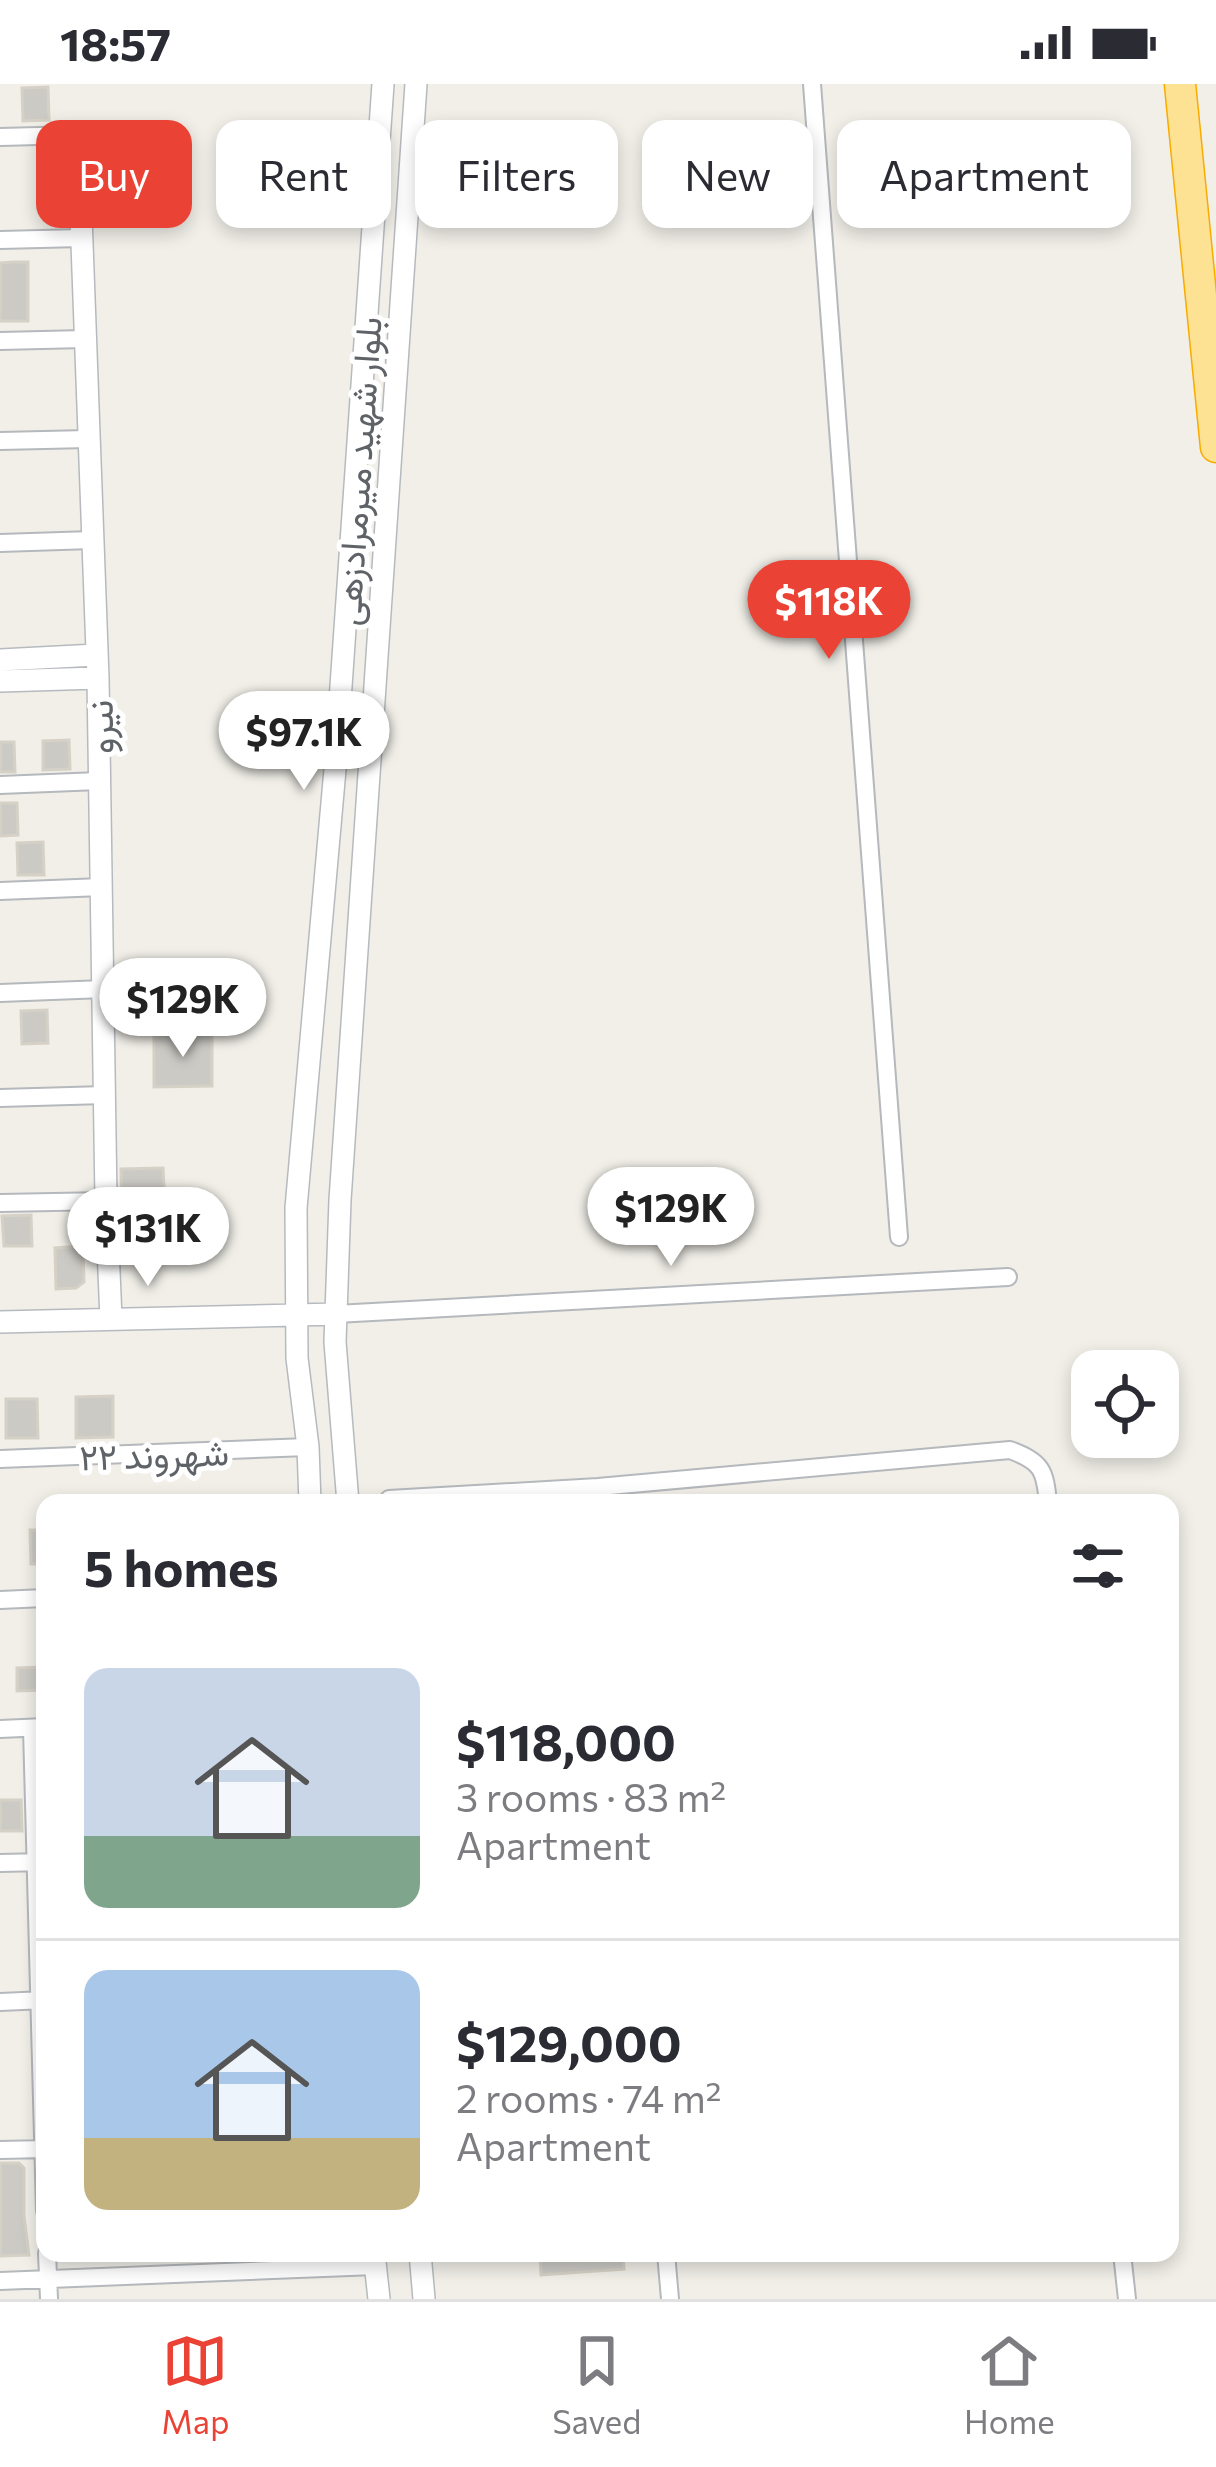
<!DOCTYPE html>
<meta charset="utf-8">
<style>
:root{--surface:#fff;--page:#f7f7f7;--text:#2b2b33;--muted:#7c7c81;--line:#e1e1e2;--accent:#ea4335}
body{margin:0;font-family:Commissioner,Vazirmatn,sans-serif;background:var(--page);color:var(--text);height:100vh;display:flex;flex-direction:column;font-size:45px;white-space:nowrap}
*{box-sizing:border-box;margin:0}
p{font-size:39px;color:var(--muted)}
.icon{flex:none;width:66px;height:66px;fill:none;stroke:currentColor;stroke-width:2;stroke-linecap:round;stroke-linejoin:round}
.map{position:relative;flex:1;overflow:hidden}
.drawer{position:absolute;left:36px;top:1410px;width:1143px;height:768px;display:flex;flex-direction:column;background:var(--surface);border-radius:24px;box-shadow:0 6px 18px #0003}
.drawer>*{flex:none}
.top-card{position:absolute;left:36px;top:36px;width:1146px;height:108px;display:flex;gap:24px}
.controls{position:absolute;left:1071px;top:1266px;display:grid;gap:24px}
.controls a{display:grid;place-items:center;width:108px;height:108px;border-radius:24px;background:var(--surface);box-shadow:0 6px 18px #0003;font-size:60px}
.price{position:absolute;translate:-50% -102px;padding:0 27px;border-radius:42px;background:#fff;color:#222;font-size:39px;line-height:78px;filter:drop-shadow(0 3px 6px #0008)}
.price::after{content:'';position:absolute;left:50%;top:72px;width:36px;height:27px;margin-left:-18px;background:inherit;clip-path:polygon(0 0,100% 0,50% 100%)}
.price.on{background:var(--accent);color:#fff}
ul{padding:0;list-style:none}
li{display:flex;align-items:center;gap:36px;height:300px;padding:0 48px}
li+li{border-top:3px solid var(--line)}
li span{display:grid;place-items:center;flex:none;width:336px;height:240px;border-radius:24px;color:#555}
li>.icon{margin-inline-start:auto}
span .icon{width:144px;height:144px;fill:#fffc;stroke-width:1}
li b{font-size:51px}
h2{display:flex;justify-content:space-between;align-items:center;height:144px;padding:0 48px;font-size:51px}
.tag{padding:0 42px;border-radius:24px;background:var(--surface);box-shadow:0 6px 18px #0003;font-size:42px;line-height:108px}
.tag.on{background:var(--accent);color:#fff}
.status{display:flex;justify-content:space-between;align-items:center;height:84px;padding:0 60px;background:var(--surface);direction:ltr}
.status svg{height:33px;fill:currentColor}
.tab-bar{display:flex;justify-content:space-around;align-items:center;height:168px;border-top:3px solid var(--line);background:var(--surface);font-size:33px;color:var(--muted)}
.tab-bar a{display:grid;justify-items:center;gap:6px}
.tab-bar .on{color:var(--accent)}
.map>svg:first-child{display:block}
.building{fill:#cccac5;stroke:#d6d1c6;stroke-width:3}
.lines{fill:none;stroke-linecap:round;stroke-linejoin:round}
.street-casing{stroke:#b5b8bc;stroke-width:20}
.secondary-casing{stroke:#b6babf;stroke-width:24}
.highway-casing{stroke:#f9ab00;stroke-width:33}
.street{stroke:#fff;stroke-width:16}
.secondary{stroke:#fff;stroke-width:21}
.highway{stroke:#fde293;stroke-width:30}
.labels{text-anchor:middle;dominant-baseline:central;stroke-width:10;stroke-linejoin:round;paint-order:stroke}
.street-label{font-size:36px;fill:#5f6368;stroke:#fff}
</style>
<div class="status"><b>18:57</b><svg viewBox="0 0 49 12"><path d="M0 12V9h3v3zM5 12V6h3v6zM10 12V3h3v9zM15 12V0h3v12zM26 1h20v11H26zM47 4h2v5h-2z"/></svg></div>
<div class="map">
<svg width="1216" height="2215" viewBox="0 0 1216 2215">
<rect width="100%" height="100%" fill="#f1efe8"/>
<!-- building -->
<path class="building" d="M 48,3 L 49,36 L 23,37 L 22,4 Z
M 14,178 L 28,178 L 28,237 L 0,237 L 0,179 Z
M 69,656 L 70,685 L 43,686 L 43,657 Z
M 0,658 L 14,658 L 15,688 L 0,688 Z
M 0,719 L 17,719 L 18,751 L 0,752 Z
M 43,758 L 44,791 L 18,791 L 17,759 Z
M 47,926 L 48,959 L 22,960 L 21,927 Z
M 212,950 L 212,1002 L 154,1003 L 154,951 Z
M 163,1084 L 166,1138 L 122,1140 L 121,1085 Z
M 31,1131 L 32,1162 L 4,1162 L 2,1132 Z
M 83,1162 L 84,1198 L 76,1204 L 56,1205 L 55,1164 Z
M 113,1312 L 113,1353 L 76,1354 L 76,1313 Z
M 6,1315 L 37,1315 L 38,1354 L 6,1354 Z
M 30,1446 L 45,1446 L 45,1480 L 31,1480 Z
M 45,1583 L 45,1606 L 17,1607 L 17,1584 Z
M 0,1716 L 21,1716 L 22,1747 L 0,1747 Z
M 0,2079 L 19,2079 L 24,2084 L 24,2132 L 29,2171 L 0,2172 Z
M 540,2169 L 623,2169 L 624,2185 L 541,2191 Z"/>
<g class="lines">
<!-- street casing -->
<g class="street-casing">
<path id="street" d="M 812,0 L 899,1153
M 0,53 L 78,51
M 0,156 L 81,154
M 0,257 L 85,255
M 0,357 L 88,355
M 0,459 L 92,456
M 0,701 L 99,697
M 0,807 L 102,803
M 0,909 L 104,905
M 0,1014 L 105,1011
M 0,1119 L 106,1117
M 336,1230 L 1008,1193
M 0,1375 L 308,1363
M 389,1415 L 598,1403 L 1010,1366 C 1042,1378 1045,1386 1048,1419
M 0,1516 L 45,1514
M 32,1644 L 45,2127
M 0,1645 L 45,1643
M 0,1779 L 44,1778
M 0,1918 L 45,1916
M 0,2066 L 45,2065
M 47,2169 L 49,2215
M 666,2169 L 670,2215
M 1122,2169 L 1127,2215
M 0,2197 L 375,2182"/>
</g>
<!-- secondary casing -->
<g class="secondary-casing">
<path id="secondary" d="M 78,51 L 98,594 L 106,1117 L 111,1235
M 0,576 L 96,571
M 0,597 L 98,594
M 0,1238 L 336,1230
M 310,1419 L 308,1363 L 297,1274 L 296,1124 L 336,674 L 383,0
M 348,1419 L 335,1258 L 340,1116 L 416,0
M 374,2169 L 379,2215
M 420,2169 L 424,2215"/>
</g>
<!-- highway casing -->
<g class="highway-casing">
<path id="highway" d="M 1180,0 L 1216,363"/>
</g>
<!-- street -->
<use href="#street" class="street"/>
<!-- secondary -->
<use href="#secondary" class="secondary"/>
<!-- highway -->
<use href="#highway" class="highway"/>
</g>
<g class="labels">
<!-- street labels -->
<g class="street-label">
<text transform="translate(356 387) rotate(-86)">بلوار شهید میرمرادزهی</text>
<text transform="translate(98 643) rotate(-91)">نیرو</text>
<text transform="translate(154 1369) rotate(-2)">شهروند ۲۲</text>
</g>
</g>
</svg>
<div class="controls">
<a><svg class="icon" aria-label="locate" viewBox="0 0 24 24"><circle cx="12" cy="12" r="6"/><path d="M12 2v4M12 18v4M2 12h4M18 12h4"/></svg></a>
</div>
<b class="price on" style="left:829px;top:578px">$118K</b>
<b class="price" style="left:304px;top:709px">$97.1K</b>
<b class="price" style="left:183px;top:976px">$129K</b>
<b class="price" style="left:671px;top:1185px">$129K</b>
<b class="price" style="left:148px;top:1205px">$131K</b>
<div class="top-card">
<a class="tag on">Buy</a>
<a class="tag">Rent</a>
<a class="tag">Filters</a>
<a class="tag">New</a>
<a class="tag">Apartment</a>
</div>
<section class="drawer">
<h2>5 homes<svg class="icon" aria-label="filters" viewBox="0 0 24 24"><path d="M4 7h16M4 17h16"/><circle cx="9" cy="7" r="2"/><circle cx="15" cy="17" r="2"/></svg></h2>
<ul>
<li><span style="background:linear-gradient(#c9d6e8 70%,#7fa58c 0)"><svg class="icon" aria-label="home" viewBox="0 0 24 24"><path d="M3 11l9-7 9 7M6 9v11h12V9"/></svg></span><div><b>$118,000</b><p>3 rooms · 83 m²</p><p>Apartment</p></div></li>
<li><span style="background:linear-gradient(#a9c7e8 70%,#c2b280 0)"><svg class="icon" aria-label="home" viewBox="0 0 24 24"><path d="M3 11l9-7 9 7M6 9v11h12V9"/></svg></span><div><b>$129,000</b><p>2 rooms · 74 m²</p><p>Apartment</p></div></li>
</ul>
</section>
</div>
<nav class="tab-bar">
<a class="on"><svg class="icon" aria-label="map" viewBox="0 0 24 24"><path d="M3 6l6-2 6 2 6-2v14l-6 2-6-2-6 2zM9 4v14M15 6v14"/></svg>Map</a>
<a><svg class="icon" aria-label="saved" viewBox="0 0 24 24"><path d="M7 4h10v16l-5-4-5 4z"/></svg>Saved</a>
<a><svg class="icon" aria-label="home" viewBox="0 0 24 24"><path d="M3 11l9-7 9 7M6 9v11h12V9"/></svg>Home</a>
</nav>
